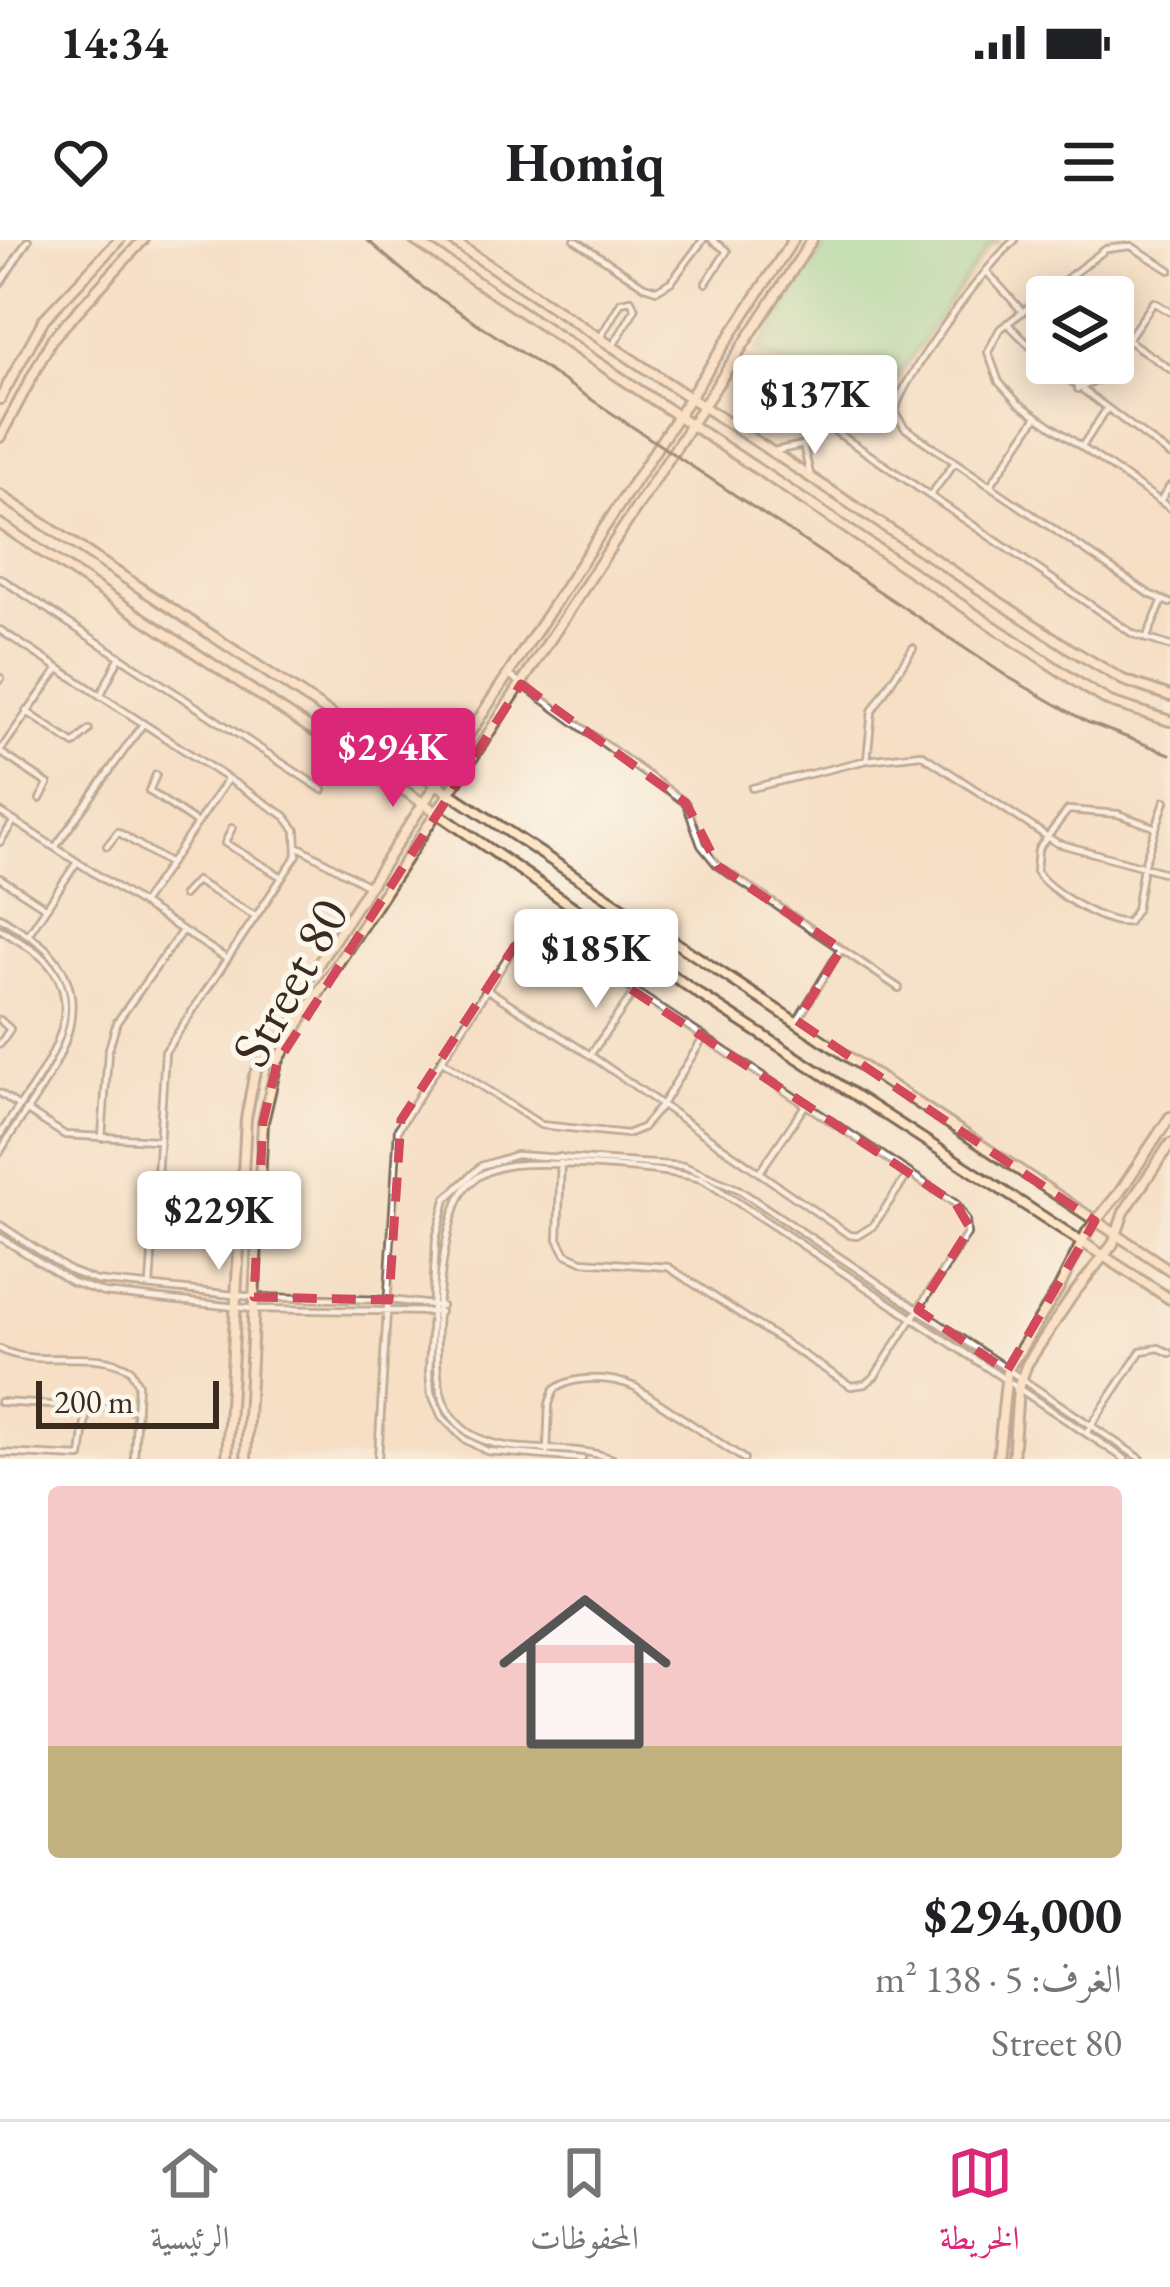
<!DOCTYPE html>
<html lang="ar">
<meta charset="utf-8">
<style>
:root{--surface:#fff;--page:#f6f6f6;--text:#202124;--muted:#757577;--line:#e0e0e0;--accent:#db2777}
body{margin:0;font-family:"EB Garamond",Amiri,serif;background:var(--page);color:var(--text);direction:rtl;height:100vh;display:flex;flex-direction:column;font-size:45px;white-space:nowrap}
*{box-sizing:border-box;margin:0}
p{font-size:39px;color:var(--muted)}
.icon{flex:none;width:66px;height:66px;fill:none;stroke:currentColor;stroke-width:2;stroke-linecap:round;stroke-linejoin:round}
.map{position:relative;height:1219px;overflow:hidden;direction:ltr}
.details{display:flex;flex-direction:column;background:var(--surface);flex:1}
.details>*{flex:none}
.buttons{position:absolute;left:1026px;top:36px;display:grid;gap:24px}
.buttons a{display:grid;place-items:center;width:108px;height:108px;border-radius:12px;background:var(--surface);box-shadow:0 6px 30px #0003;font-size:60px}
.scale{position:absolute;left:36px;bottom:30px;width:183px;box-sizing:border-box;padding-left:12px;border:6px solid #3b2a1e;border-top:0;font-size:33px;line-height:42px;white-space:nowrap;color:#3b2a1e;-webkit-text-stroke:9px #fbf7ec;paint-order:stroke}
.price{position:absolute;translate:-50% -102px;padding:0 27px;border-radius:12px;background:#fff;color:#222;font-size:39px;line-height:78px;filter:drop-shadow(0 3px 6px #0008)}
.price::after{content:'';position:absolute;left:50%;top:72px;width:36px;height:27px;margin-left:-18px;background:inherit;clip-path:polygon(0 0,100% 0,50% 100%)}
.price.current{background:var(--accent);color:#fff}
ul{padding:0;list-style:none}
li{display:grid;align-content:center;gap:24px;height:636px;padding:0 48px}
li+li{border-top:3px solid var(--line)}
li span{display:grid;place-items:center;height:372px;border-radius:12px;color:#555}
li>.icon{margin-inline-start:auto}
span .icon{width:216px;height:216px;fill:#fffc;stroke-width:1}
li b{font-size:51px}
.status{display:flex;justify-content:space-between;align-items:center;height:84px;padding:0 60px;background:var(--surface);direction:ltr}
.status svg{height:33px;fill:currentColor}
header{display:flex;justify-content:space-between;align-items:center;height:156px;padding:0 48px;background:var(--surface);font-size:54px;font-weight:700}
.dock{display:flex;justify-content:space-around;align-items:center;height:168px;border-top:3px solid var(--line);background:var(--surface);font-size:33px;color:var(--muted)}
.dock a{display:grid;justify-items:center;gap:6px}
.dock .current{color:var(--accent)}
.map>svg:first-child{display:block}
.green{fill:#8dde9e;stroke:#64845e;stroke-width:3}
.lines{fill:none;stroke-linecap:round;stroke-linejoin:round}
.street-casing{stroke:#7c6958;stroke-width:10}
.secondary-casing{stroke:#7c6958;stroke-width:14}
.street{stroke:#fff;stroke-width:4.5}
.secondary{stroke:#fee5c5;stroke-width:8}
.rail{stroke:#3b2a1e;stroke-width:3}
.marked{fill:none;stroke:#d1495b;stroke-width:9;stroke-dasharray:24 15;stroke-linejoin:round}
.labels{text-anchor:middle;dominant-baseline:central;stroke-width:10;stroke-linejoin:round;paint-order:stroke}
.street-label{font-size:54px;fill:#3b2a1e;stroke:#fbf7ec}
</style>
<div class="status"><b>14:34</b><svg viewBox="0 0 49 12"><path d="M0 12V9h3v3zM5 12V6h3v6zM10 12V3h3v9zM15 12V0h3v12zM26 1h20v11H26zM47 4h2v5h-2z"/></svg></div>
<header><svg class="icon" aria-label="menu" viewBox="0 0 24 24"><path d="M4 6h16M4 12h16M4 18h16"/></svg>Homiq<svg class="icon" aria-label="heart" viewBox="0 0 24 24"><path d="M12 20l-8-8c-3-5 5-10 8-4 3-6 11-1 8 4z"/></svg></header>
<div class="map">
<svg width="1170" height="1219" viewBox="0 0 1170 1219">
<rect width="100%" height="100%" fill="#fbf7ec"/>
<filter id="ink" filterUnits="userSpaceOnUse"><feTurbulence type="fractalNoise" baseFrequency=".00833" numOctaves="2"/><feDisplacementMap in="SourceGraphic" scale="24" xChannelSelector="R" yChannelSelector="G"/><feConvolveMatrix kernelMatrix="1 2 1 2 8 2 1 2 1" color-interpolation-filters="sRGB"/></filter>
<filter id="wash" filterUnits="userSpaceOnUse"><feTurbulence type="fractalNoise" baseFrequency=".004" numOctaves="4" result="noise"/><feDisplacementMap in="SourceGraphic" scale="48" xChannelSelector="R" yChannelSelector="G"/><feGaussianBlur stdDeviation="2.7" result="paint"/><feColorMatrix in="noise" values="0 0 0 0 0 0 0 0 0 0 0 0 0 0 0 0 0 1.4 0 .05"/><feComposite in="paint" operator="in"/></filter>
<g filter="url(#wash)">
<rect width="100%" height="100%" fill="#f5dfc4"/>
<!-- green -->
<path class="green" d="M 828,0 L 1001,0 L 988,7 L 876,168 L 758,111 Z"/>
</g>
<g filter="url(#ink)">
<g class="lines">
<!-- street casing -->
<g class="street-casing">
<path id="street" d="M 575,0 L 644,46 L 657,50 L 672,41 L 703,0
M 1015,0 C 989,21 898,143 895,173 L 905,188 L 1149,354 L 1170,363
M 1170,30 L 1131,6 L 1106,9 L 1000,89 L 988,112 L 999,142 L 1018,163 L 1170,268
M 986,31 L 1022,71
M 706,43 L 727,11 L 712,0
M 0,44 L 28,0
M 1007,83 L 1045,121
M 1113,90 L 1170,129
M 600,98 L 621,62 L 631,60 L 635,69 L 613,106
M 1113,120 L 1154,62 L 1170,72
M 1047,123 L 1170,215
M 1078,149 L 1098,140 L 1111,123
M 1083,205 L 1106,170
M 774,211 L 803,205
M 810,234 L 803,205 L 817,179 L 1133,394 L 1170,406
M 990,246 L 1036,178
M 930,256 L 955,222
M 1160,261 L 1170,246
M 0,338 L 323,550
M 0,390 L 285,576 L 296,590 L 297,615 L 165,812 L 150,1046
M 1146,399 L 1163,360
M 508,434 L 686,563 L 701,605 L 718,626 L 899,748
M 0,440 L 1,438
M 100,456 L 119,418
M 26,471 L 74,504 L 89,490
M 0,511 L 59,428
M 0,512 L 48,544 L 40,559
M 867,520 L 872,471 L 913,408
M 156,535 L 149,551 L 195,582
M 752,548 L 867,520 L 921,514 L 1057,603 L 1170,634
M 0,572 L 227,719
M 1154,587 L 1118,574 L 1068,570 L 1038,609 L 1036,631 C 1047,650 1106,686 1128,682 L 1136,670 L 1143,627 L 1165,561
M 232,588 L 225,603 L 282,637
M 0,602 L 14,581
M 56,606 L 143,484
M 107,606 L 118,592 L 168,623
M 299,607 L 367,645
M 0,638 L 45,667
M 183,655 L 196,641 L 255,676
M 142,664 L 227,540
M 0,677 C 15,687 34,697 47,710 C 111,775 34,853 0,912
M 0,689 C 15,699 33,708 46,721 C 98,776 29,848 0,895
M 28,695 L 77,622
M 488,750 L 590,815 L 849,995 L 857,996 L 873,986 L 909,933
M 0,780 L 10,789 L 0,804
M 797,781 L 841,709
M 590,815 L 635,751
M 441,820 L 541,885 L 627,894 L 642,888 L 661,866 L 704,797
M 0,853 L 16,864
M 26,870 L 65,895 L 156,900
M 102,898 L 108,812 L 117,782 L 182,691
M 759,933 L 806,864
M 0,985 L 70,1031 L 96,1041 L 254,1057 L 389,1060 L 441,1066
M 0,997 L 72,1042 L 104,1053 L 254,1069 L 440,1072
M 0,1109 C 39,1129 92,1107 130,1129 L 138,1144 L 134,1219
M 0,1162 L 137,1170
M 1086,1193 L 1141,1111 L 1159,1108 L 1170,1113
M 547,1211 L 549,1164 L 554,1150 C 574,1134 613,1137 635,1147 L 744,1219
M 0,1213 L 81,1217 L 87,1168
M 378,1219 L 398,889 L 514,707 L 533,692 L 545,692 L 956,964 L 966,980 L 967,994 L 875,1136 L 865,1144 L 851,1146 L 668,1027 L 582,1021 L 566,1014 L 558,999 L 561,917
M 582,1219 L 487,1211 L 464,1199 L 442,1177 L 431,1153 L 429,1132 L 436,999 L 446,959 L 481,926 L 516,915 L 684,926 L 738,949 L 1141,1219
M 613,1219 C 568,1201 510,1219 469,1193 C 454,1182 443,1166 440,1148 C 431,1110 440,969 470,943 C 481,933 497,927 512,925 C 551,921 668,928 704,940 L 1125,1219"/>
</g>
<!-- secondary casing -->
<g class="secondary-casing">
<path id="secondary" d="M 414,0 L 1086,448 L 1110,462 L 1170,481
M 451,0 L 1072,410 L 1123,440 L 1170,456
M 0,159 L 44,79 L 119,0
M 0,197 L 52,99 L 143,0
M 0,255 L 1170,1030
M 0,284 L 423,563 L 702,756 L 1170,1059
M 227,1219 L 246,879 L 254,836 L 271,796 L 793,0
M 246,1219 L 263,882 L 277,823 L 304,775 L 812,0
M 998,1219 L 1007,1131 L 1059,1048 L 1087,992 L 1119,953 L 1170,877
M 1013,1219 L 1018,1148 L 1027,1124 L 1072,1056 L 1113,1004 L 1124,972 L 1170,904"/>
</g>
<!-- street -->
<use href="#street" class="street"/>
<!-- secondary -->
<use href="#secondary" class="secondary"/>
<!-- rail -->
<path class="rail" d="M 367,0 L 421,46 L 1008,437 L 1087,482 L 1170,514"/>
</g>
</g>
<!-- marked area -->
<path d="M0 0H1170V1219H0ZM 521,444 L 686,563 L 718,626 L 841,709 L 797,781 L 1095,981 L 1007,1131 L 918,1070 L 970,988 L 956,964 L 540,689 L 514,707 L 401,880 L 389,1060 L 254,1057 L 263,882 L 277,823 Z" fill="#f5dfc4" fill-opacity=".55" fill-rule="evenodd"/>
<path class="marked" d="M 521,444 L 686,563 L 718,626 L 841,709 L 797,781 L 1095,981 L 1007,1131 L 918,1070 L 970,988 L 956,964 L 540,689 L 514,707 L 401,880 L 389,1060 L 254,1057 L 263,882 L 277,823 Z"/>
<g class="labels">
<!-- street labels -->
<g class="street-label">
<text transform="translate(289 742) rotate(-61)">Street 80</text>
</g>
</g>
</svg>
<div class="buttons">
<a><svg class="icon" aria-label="layers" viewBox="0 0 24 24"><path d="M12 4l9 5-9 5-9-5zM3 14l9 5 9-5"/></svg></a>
</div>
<div class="scale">200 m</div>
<b class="price" style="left:815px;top:217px">$137K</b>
<b class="price current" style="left:393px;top:570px">$294K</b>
<b class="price" style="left:596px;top:771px">$185K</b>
<b class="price" style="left:219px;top:1033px">$229K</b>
</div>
<section class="details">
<ul>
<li><span style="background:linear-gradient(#f6c9c9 70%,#c2b280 0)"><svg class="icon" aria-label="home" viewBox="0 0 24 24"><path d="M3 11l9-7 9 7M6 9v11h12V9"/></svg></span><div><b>$294,000</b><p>الغرف: 5 · 138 m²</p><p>Street 80</p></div></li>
</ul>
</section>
<nav class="dock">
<a class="current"><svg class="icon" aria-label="map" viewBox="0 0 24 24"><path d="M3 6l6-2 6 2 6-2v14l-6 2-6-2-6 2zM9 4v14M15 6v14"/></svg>الخريطة</a>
<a><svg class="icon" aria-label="saved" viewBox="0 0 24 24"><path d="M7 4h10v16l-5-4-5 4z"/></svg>المحفوظات</a>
<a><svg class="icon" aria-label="home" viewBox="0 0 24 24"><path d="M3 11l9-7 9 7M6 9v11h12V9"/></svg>الرئيسية</a>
</nav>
